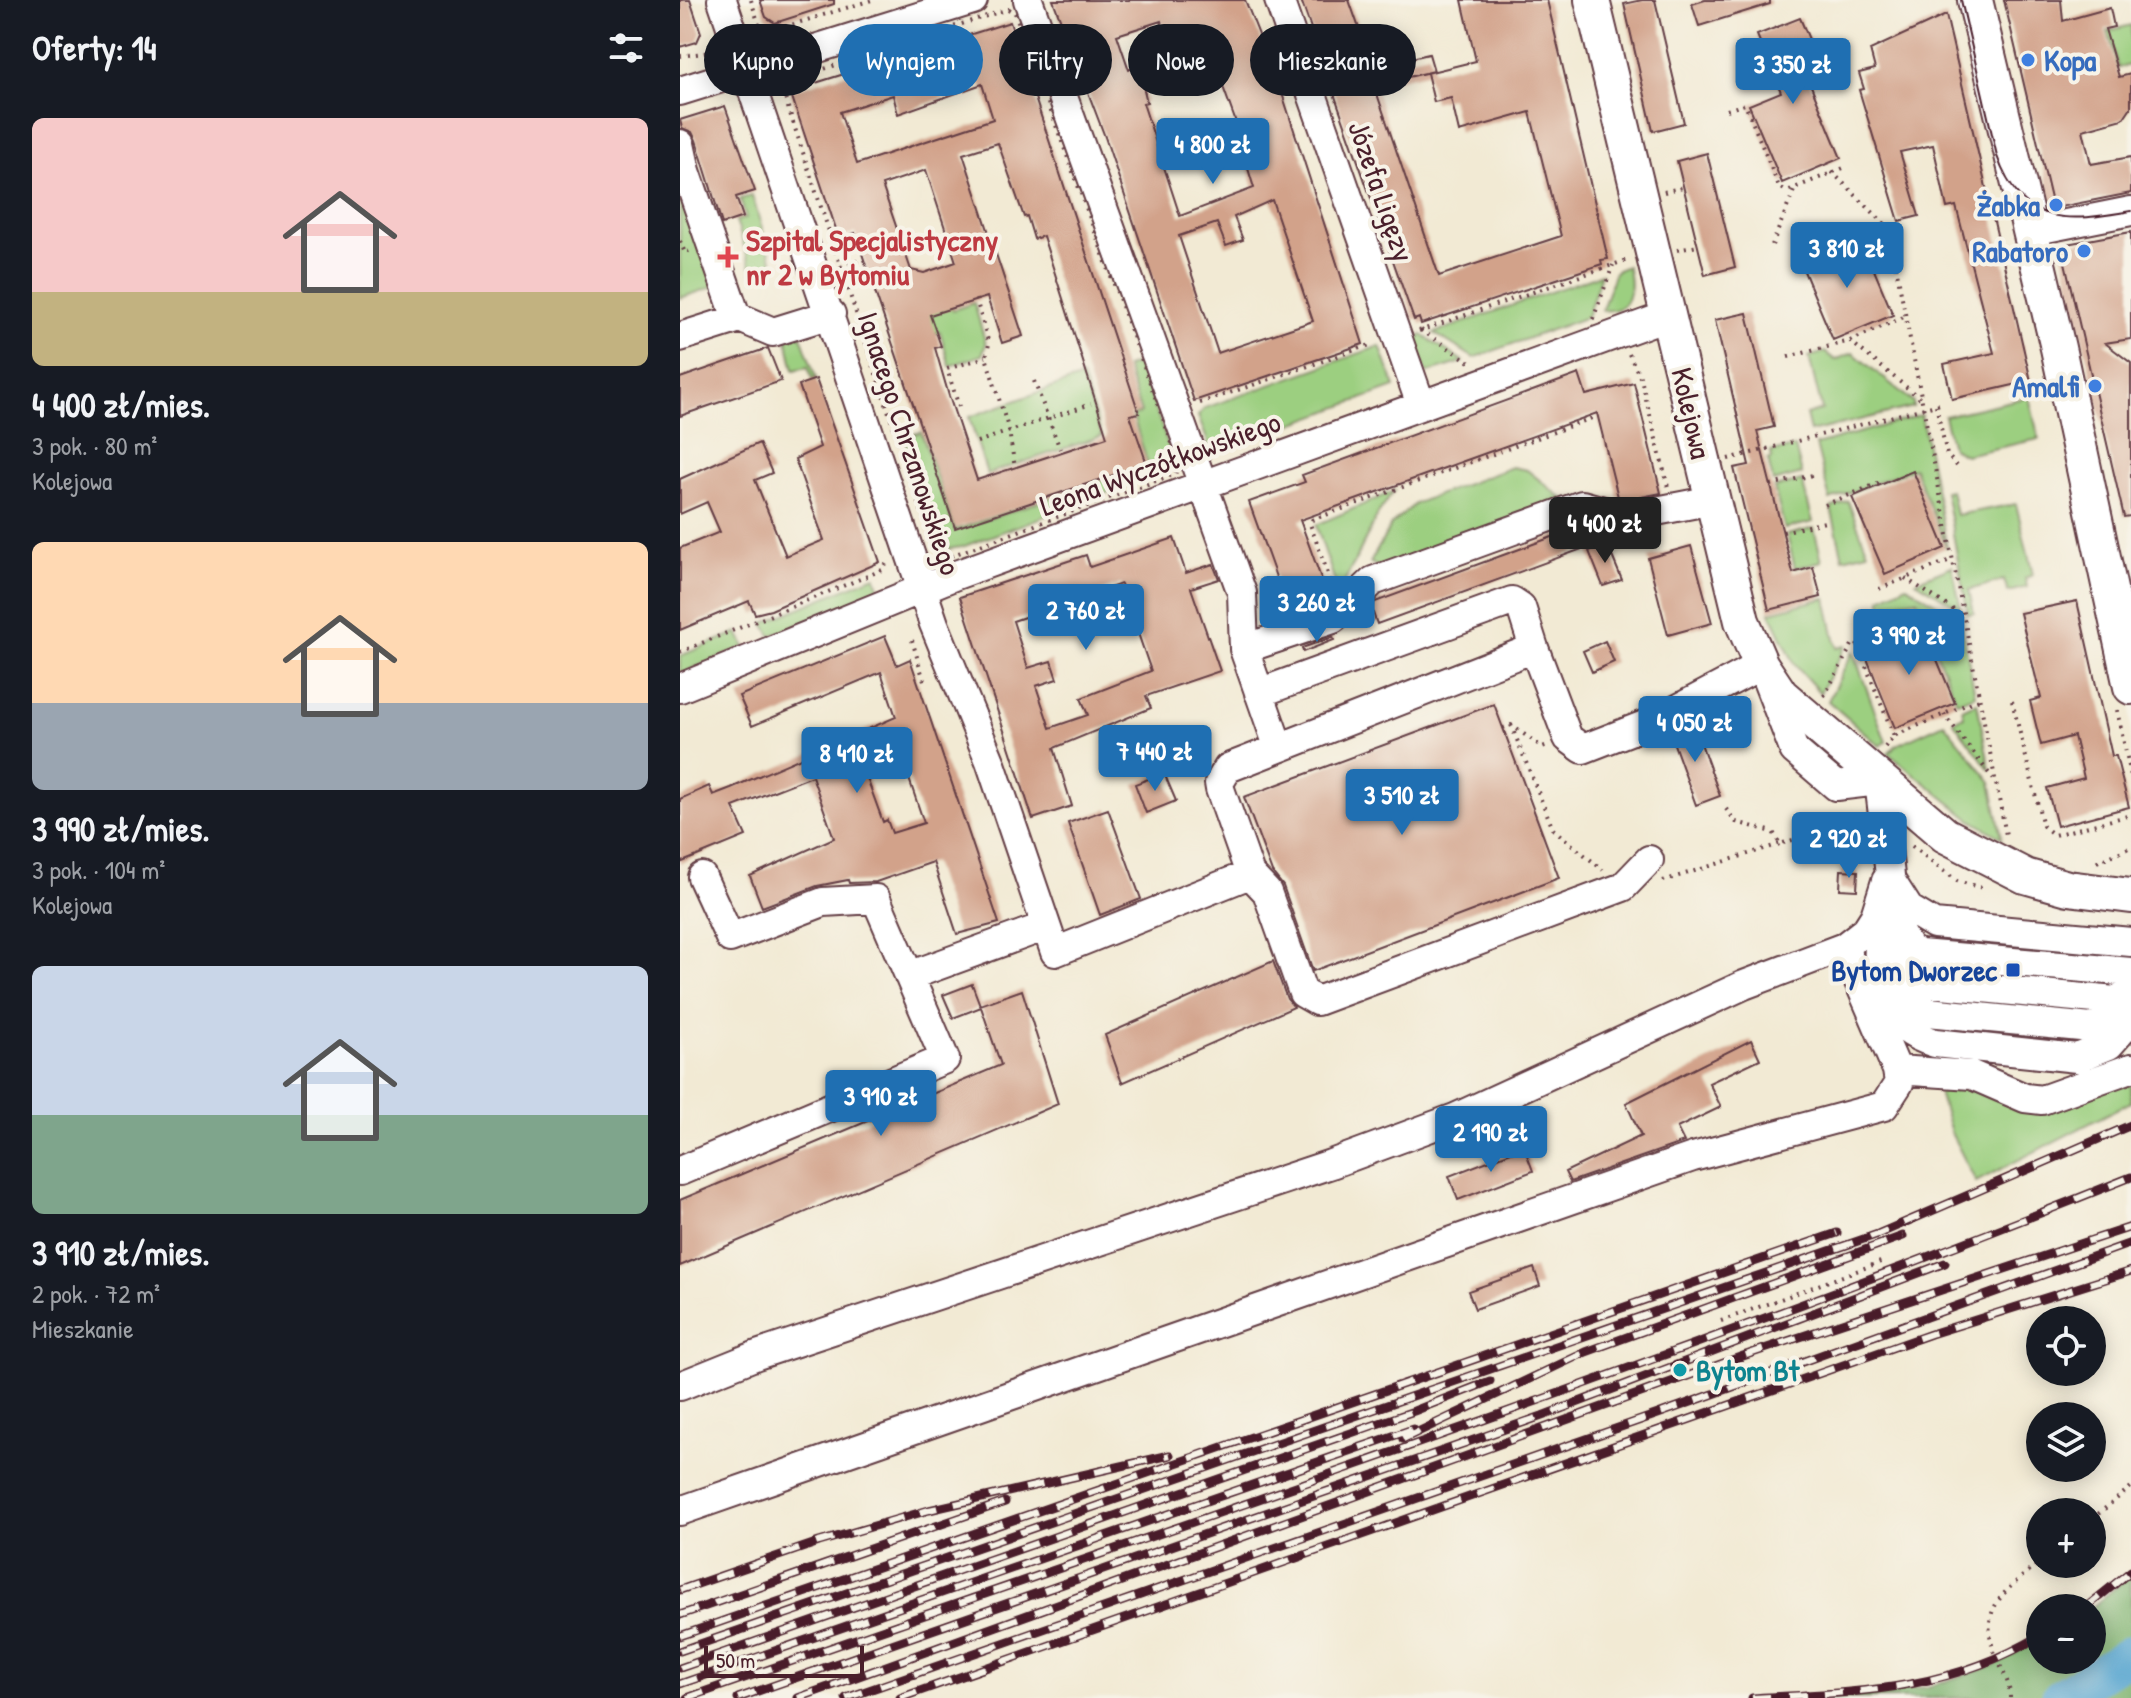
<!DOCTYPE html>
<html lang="pl">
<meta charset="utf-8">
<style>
:root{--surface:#171b24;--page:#242831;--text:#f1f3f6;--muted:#9ea1a6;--accent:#1f6fb2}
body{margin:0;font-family:"Patrick Hand",sans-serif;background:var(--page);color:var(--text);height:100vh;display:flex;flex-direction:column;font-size:30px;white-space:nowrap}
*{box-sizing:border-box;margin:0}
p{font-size:26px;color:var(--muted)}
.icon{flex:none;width:44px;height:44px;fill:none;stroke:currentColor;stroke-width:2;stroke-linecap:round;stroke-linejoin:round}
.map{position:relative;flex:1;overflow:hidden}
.side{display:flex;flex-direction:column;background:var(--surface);width:680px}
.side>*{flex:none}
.hud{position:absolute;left:24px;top:24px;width:760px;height:72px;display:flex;gap:16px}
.buttons{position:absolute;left:1346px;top:1306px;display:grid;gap:16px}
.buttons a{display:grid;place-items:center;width:80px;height:80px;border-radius:50%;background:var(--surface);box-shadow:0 4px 20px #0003;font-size:40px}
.scale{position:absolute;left:24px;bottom:20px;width:160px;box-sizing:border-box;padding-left:8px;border:4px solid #4a1f2b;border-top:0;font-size:22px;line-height:28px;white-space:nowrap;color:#4a1f2b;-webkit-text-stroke:6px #f7f3e8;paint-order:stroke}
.price{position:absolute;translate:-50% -68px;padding:0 18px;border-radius:8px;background:var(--accent);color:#fff;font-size:26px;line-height:52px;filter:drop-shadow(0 2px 4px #0008)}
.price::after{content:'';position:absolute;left:50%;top:48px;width:24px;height:18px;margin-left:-12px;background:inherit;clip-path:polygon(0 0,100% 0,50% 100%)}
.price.selected{background:#222;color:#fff}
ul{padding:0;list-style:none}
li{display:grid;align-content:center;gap:16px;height:424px;padding:0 32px}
li span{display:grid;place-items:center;height:248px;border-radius:12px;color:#555}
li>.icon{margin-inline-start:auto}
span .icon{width:144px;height:144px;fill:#fffc;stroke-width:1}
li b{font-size:34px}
h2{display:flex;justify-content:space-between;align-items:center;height:96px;padding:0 32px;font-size:34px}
.tag{padding:0 28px;border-radius:36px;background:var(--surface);box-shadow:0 4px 20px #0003;font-size:28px;line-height:72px}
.tag.selected{background:var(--accent);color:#fff}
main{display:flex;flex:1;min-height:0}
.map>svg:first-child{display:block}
.green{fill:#9ccf80;stroke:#737756;stroke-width:2}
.forest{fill:#7db26e;stroke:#64684c;stroke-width:2}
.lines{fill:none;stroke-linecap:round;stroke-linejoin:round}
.river{stroke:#57a5d0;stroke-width:38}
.building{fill:#d2a28a;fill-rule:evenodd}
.minor-casing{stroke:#633d44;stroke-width:32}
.major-casing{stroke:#633d44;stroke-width:38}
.path{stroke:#633d44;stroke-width:4;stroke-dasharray:2 6;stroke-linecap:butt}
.minor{stroke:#fff;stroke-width:28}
.major{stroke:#fff;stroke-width:34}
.tram{stroke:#4a1f2b;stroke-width:2}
.rail-casing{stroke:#4a1f2b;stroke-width:9}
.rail{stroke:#f7f3e8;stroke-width:6;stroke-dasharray:18;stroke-linecap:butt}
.shop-dot{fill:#3f7fe0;stroke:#f7f3e8;stroke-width:3}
.health-dot{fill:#e0444e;stroke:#f7f3e8;stroke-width:3}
.transit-dot{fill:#1a4fb4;stroke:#f7f3e8;stroke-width:3}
.culture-dot{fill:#0f9aa8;stroke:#f7f3e8;stroke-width:3}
.labels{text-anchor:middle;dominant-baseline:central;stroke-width:8;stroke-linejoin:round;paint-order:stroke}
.shop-label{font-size:30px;font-weight:bold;fill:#366cbe;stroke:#f7f3e8;text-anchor:end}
.street-label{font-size:30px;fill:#4a1f2b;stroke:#f7f3e8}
.health-label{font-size:30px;font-weight:bold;fill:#be3a42;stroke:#f7f3e8;text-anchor:start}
.transit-label{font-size:30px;font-weight:bold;fill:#164399;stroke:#f7f3e8;text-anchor:end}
.culture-label{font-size:30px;font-weight:bold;fill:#0d838f;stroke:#f7f3e8;text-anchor:start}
</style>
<main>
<section class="side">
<h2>Oferty: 14<svg class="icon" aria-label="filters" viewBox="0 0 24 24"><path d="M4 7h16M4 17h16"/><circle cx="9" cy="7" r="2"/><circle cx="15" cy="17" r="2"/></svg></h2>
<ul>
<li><span style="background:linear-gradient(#f6c9c9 70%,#c2b280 0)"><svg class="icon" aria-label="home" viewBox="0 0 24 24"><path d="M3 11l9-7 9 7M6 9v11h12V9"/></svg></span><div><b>4 400 zł/mies.</b><p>3 pok. · 80 m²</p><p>Kolejowa</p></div></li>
<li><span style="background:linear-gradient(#ffd9b3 65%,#9aa5b1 0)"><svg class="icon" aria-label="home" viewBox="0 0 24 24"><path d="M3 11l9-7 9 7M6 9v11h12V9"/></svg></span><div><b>3 990 zł/mies.</b><p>3 pok. · 104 m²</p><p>Kolejowa</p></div></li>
<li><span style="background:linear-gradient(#c9d6e8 60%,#7fa58c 0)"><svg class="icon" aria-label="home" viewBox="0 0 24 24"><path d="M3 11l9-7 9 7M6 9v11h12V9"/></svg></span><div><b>3 910 zł/mies.</b><p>2 pok. · 72 m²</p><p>Mieszkanie</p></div></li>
</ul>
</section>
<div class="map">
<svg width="1451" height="1698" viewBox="0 0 1451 1698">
<rect width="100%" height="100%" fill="#f7f3e8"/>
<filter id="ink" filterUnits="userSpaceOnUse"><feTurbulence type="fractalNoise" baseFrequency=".0125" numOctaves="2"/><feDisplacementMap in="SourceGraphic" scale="16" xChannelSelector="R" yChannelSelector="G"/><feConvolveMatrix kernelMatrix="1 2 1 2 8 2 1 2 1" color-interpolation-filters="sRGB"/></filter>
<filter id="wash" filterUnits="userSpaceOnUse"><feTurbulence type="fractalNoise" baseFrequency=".006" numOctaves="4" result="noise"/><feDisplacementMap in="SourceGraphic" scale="32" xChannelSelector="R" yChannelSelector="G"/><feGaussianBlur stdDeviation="1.8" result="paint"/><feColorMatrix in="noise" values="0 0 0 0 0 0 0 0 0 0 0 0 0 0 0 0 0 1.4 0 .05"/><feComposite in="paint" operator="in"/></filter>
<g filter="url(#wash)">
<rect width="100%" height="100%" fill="#f2ead4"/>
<!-- green -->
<path class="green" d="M 1451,25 L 1451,65 L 1438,68 L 1428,31 Z
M 0,190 L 36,286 L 0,298 Z
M 72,196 L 94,266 L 73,274 L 56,221 L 66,218 L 60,199 Z
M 947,266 C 953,288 951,314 922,310 L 935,271 Z
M 921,274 L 907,317 L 794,358 L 754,333 Z
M 294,303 L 306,344 L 302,355 L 270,366 L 260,332 L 254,334 L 248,313 L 270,305 L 273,310 Z
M 120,333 L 136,378 L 132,379 L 128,367 L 114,370 L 107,339 Z
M 742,335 L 783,361 L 783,362 L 747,373 L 734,338 Z
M 700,346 L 715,387 L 532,453 L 518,416 L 525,408 Z
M 1145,352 L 1155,360 L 1173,353 L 1233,402 L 1233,407 L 1130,432 L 1126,415 L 1142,410 L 1129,357 Z
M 459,363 L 495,464 L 493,468 L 282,547 L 262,550 L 224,437 L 241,432 L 275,530 L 468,465 L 453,416 L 461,413 L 446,367 Z
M 402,377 L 422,436 L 307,474 L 289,417 Z
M 1349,397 L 1359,439 L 1285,455 L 1272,448 L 1264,416 Z
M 1241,415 L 1267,548 L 1234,468 L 1150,500 L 1136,445 Z
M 1115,447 L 1122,474 L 1093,482 L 1088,460 L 1092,459 L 1091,452 Z
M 832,467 L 847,470 L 887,502 L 702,568 L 690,563 L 711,525 L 736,503 Z
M 1122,481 L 1133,522 L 1105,529 L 1094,488 Z
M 1271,490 L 1276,515 L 1336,504 L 1353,575 L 1345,578 L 1347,587 L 1328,592 L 1324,580 L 1289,590 L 1294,613 L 1288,614 L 1265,491 Z
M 714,491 L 699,512 L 662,587 L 657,588 L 636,525 Z
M 1168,501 L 1188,552 L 1163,558 L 1151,508 Z
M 1134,528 L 1142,561 L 1115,568 L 1107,535 Z
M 1272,566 L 1281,609 L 1236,581 Z
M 195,576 L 201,591 L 91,636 L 84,623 Z
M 1227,585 L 1281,620 L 1295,695 L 1277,702 L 1245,625 L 1233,628 L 1228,615 L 1239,612 L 1237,599 L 1203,605 L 1201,598 Z
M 1146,598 L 1157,648 L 1166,646 L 1140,693 L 1115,665 L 1090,612 Z
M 58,632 L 65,647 L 0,674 L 0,656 Z
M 1173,651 L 1206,742 L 1200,746 L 1148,701 Z
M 1297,702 L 1310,770 L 1273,721 L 1284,716 L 1282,709 Z
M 1264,723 L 1311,782 L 1322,838 L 1290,819 L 1208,753 L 1216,745 Z
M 1451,1071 L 1451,1102 L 1296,1182 L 1271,1133 L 1255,1079 L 1345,1102 Z"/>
<!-- forest -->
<path class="forest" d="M 1451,1574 L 1451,1698 L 1127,1698 L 1247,1687 L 1312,1666 L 1360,1639 L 1360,1660 L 1412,1660 L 1411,1608 Z"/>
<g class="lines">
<!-- river -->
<path class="river" d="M 1380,1698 L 1451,1654"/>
</g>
<g id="blocks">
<!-- building -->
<path class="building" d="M 0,0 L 10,0 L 21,33 L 17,42 L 0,47 Z
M 80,0 L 154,0 L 154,4 L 95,23 L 86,17 Z
M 373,0 L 565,0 L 601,90 L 683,344 L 514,401 L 425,137 ZM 481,21 L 493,63 L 530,51 L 570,161 L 566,162 L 574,188 L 500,216 L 463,103 L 467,102 L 458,66 L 449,70 L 437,35 ZM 592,200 L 633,321 L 538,353 L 499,236 L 537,223 L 546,246 L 563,240 L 554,217 Z
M 621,0 L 669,0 L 692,65 L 712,58 L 714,62 L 749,54 L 754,71 L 694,85 L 759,276 L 881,236 L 850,112 L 779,132 L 771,98 L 754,102 L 747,73 L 796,61 L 782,0 L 867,0 L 928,259 L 921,260 L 922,264 L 741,324 L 739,318 L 734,320 Z
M 962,0 L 975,0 L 1004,123 L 973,131 L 944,4 Z
M 1025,0 L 1090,0 L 1090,4 L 1019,26 L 1012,4 Z
M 1324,0 L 1381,0 L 1383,21 L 1430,8 L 1434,27 L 1425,29 L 1439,77 L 1451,74 L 1451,107 L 1443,119 L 1403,130 L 1411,164 L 1451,157 L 1451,193 L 1380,207 L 1372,203 Z
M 1266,15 L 1351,381 L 1272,399 L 1264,364 L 1314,353 L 1276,206 L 1267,208 L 1253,145 L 1220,152 L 1239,216 L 1219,221 L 1179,90 L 1184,89 L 1179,73 L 1195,69 L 1190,50 Z
M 1120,18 L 1139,63 L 1124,69 L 1161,158 L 1102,183 L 1069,105 L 1101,92 L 1077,35 Z
M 330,22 L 459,413 L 450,415 L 467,464 L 275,528 L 175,233 L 159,238 L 110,91 ZM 302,84 L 313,119 L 177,164 L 160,112 L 213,95 L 218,114 ZM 318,143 L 344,217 L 347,216 L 354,239 L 363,236 L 427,437 L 297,480 L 269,396 L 255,348 L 261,346 L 250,315 L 307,297 L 322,343 L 343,336 L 283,154 ZM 246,170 L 276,262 L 244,273 L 231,270 L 202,185 Z
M 45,106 L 75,191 L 56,197 L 63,217 L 42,224 L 16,140 L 12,132 L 2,128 L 0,120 Z
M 1027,153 L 1055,267 L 1025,275 L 997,161 Z
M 1451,232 L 1451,339 L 1425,343 L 1451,363 L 1451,516 L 1444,517 L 1381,245 Z
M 1181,239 L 1213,315 L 1153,340 L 1121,264 Z
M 1067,313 L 1094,427 L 1077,431 L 1113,573 L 1133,567 L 1141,597 L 1089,610 L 1054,468 L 1069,465 L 1035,320 Z
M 88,348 L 101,381 L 0,416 L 0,378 Z
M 899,374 L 906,395 L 954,383 L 981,493 L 946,500 L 938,497 L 917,413 L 620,520 L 647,595 L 638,599 L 641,605 L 610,616 L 569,502 L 625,482 L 622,475 Z
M 136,379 L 200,562 L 91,610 L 75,614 L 69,601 L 0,630 L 0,548 L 40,532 L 27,502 L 0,514 L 0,479 L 79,443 L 92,473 L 75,480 L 106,556 L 144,540 L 115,459 L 140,447 L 119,385 Z
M 1233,471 L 1265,548 L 1205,574 L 1172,497 Z
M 905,525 L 913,545 L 697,624 L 691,607 L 695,602 Z
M 494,538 L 506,573 L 533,564 L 539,579 L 511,588 L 540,671 L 466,696 L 471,708 L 374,748 L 392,806 L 353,819 L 280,597 L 406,555 L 410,567 ZM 441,584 L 471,671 L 401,698 L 408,715 L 370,728 L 356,686 L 377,679 L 371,661 L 348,668 L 333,621 Z
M 927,544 L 942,580 L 923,586 L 909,551 Z
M 1011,546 L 1032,623 L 988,635 L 968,558 Z
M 1397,601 L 1432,756 L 1436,756 L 1449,807 L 1377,826 L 1367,788 L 1404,778 L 1394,736 L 1361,745 L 1350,701 L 1361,698 L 1340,613 Z
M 1243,626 L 1275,703 L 1215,728 L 1184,651 Z
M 205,636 L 217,665 L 230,659 L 319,923 L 277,934 L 253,862 L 196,882 L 169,883 L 168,880 L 137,886 L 82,907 L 70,876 L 154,838 L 132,776 L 53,807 L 66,836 L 0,863 L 0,799 L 29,786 L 33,795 L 51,788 L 216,717 L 201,672 L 72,726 L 59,696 ZM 216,740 L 244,823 L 212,833 L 207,820 L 203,822 L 179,756 Z
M 653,637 L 654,640 L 623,652 L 622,648 Z
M 925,641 L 934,662 L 912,672 L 903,651 Z
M 814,704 L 879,878 L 633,971 L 603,886 L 592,872 L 564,797 Z
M 1014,724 L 1040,796 L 1016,805 L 990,733 Z
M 484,773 L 496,801 L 466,813 L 455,784 Z
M 428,809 L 461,899 L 420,915 L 388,823 Z
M 1161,870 L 1178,871 L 1177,890 L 1160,889 Z
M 593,961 L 607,999 L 614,1007 L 442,1083 L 425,1035 Z
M 292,984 L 300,1005 L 342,990 L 378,1104 L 0,1266 L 0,1200 L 321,1065 L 301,1007 L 273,1018 L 263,995 Z
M 1071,1040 L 1080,1059 L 1029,1083 L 1041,1107 L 997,1128 L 1004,1142 L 890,1182 L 885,1172 L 961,1136 L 946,1103 Z
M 844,1147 L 853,1171 L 778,1200 L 769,1176 Z
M 854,1268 L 860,1286 L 795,1309 L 788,1291 Z"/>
</g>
</g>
<g filter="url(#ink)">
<use href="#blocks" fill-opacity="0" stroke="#633d44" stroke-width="2"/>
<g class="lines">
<!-- minor casing -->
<g class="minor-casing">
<path id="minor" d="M 42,0 L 254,624 L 310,761 L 375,952 L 570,874 L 540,789 L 539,783 L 548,768 L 854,648 L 888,738 L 903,749 L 975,721 L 1081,665 L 1114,750 L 1156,786 L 1199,781 L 1216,927 L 1230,950 L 1240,954 L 1451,972
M 348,0 L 562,593 L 564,649 L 598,746
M 599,0 L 741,405
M 0,91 L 293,0
M 0,144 L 6,171
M 0,168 L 6,171 L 57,319
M 1351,231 L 1451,211
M 0,337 L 60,318 L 93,332 L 151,314
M 564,649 L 653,619 L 693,581 L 902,505 L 945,517 L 1033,500
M 0,688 L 276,575 L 989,315
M 579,693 L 832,601 L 841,607 L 854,648
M 570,874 L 587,892 L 623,993 L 637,1001 L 943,887 L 969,860
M 1213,884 L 1229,909 L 1254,924 L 1451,942
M 1203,908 C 1195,963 1191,1025 1255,1043 L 1397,1058 L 1429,1045 L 1451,1020
M 1215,956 L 1227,975 L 1241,982 L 1435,1001 L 1451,992
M 1208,960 L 1220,989 L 1248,1012 L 1411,1028 L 1431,1021 L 1451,1006
M 229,976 L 366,926
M 1217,1070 L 1292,1075 L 1345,1098 L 1362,1100 L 1451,1068
M 0,1171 L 265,1059 L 196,899 L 143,902 L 50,938 L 22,877
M 0,1386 L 77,1355 L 651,1164 L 775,1118 L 1064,985 L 1164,947 L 1186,930 L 1195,916 L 1206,881
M 0,1511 L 1013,1157 L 1204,1106 L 1219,1083 L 1217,1070 L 1164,947"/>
</g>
<!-- major casing -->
<g class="major-casing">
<path id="major" d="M 912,0 L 1062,621 L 1081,665 L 1101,695 L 1265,835 L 1345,876 L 1388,888 L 1451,896
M 1295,0 L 1378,348 L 1451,687"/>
</g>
<!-- path -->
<path class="path" d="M 71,0 L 80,28 L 88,32 L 192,0
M 328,9 L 335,13 L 500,465 L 495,474 L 262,559 L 254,549 L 101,86 L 104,82 Z
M 0,56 L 32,52
M 1047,110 L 1065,104 L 1099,187 L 1107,191 L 1166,167
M 1152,172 L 1213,232 L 1212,246 L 1326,835
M 984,192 L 1003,187
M 0,241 L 5,253 L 9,251
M 1092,245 L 1115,188
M 997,250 L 1018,246
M 161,267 L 183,259
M 296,299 L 309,344 L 306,357 L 329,431 L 335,468
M 913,319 L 933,265
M 741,330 L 790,362
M 739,331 L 947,260
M 1170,341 L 1242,400
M 949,354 L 961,379 L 988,487
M 1108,357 L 1170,341 L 1226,316
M 354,381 L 380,449
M 520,403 L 693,344
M 1256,405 L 1267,455 L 1278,467
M 279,407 L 267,369 L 306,357
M 297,442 L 411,404
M 1048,459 L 1260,404
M 1091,485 L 1137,474
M 1145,505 L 1201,482
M 1103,532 L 1149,521
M 1225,578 L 1283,616
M 653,588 L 630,524 L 632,520 L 912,418
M 1199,589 L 1273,559
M 232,640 L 245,684
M 1177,644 L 1214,736
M 0,652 L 202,570 L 206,564
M 1144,696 L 1172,645
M 1332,701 L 1363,826 L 1374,835 L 1451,815
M 1437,710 L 1451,776
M 1264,714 L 1314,780
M 831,725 L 873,829 L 923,870
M 823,728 L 831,725 L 862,747 L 868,745
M 1205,747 L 1214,736 L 1299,699
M 1046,809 L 1056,822 L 1093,832 L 1100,844 L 1180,819
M 1232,846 L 1277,881 L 1306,889
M 1417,862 L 1451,847
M 983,881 L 1100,844
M 1041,1321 L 1206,1260
M 1412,1519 L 1451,1487
M 1330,1698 C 1330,1681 1322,1671 1316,1656 C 1296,1608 1326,1590 1360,1562"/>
<!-- minor -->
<use href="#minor" class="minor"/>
<!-- major -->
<use href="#major" class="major"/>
<!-- tram -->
<path class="tram" d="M 1281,0 L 1317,156 C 1342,228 1389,222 1451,211"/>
<!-- rail casing -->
<g class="rail-casing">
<path id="rail" d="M 723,1439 L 906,1352 L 1223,1236
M 0,1590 L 139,1542 L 249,1510 L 490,1455
M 1405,1608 L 1451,1571
M 0,1615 L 325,1502
M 0,1636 L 1157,1233
M 0,1651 L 1198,1234 L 1451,1125
M 0,1668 L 734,1411 L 810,1381
M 0,1684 L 733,1429
M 7,1698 C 490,1528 976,1368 1451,1177
M 58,1698 L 862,1416 L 1265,1263
M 118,1698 L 1063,1356 L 1451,1227
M 166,1698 L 978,1414 L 1451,1243
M 220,1698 L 1251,1334 L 1451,1271
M 1072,1698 C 1177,1692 1266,1692 1360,1636"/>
</g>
<!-- rail -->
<use href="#rail" class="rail"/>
</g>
</g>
<!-- markers -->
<g class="shop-dot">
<circle cx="1348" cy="60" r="8"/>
<circle cx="1376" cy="205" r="8"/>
<circle cx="1404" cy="251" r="8"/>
<circle cx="1415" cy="386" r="8"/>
</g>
<path class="health-dot" d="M44 245h8v8h8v8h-8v8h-8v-8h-8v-8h8z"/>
<rect class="transit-dot" x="1325" y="962" width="16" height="16" rx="4"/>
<circle class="culture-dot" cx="1000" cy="1370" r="8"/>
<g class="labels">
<!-- shop labels -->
<g class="shop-label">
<text x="1364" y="60" text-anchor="start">Kopa</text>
<text x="1360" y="205">Żabka</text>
<text x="1388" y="251">Rabatoro</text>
<text x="1399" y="386">Amalfi</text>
</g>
<!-- street labels -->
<g class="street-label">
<text transform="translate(702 191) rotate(71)">Józefa Ligęzy</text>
<text transform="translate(1012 413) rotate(77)">Kolejowa</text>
<text transform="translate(230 443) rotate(72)">Ignacego Chrzanowskiego</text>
<text transform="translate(480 463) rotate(-20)">Leona Wyczółkowskiego</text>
</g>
<!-- health labels -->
<g class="health-label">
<text x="66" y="240">Szpital Specjalistyczny<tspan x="66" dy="34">nr 2 w Bytomiu</tspan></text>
</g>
<!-- transit labels -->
<g class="transit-label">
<text x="1317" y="970">Bytom Dworzec</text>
</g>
<!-- culture labels -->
<g class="culture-label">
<text x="1016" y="1370">Bytom Bt</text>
</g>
</g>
</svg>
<div class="buttons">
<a><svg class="icon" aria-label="locate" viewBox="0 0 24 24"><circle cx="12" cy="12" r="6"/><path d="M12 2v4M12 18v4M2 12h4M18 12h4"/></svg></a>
<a><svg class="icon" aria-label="layers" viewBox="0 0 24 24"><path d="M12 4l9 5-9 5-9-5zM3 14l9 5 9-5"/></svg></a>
<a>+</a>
<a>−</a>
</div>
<div class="scale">50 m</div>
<b class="price" style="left:1113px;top:106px">3 350 zł</b>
<b class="price" style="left:533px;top:186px">4 800 zł</b>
<b class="price" style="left:1167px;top:290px">3 810 zł</b>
<b class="price selected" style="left:925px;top:565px">4 400 zł</b>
<b class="price" style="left:637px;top:644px">3 260 zł</b>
<b class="price" style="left:406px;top:652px">2 760 zł</b>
<b class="price" style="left:1229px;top:677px">3 990 zł</b>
<b class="price" style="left:1015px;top:764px">4 050 zł</b>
<b class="price" style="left:475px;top:793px">7 440 zł</b>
<b class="price" style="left:177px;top:795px">8 410 zł</b>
<b class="price" style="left:722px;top:837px">3 510 zł</b>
<b class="price" style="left:1169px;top:880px">2 920 zł</b>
<b class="price" style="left:201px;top:1138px">3 910 zł</b>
<b class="price" style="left:811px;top:1174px">2 190 zł</b>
<div class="hud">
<a class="tag">Kupno</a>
<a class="tag selected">Wynajem</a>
<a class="tag">Filtry</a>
<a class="tag">Nowe</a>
<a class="tag">Mieszkanie</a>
</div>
</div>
</main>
